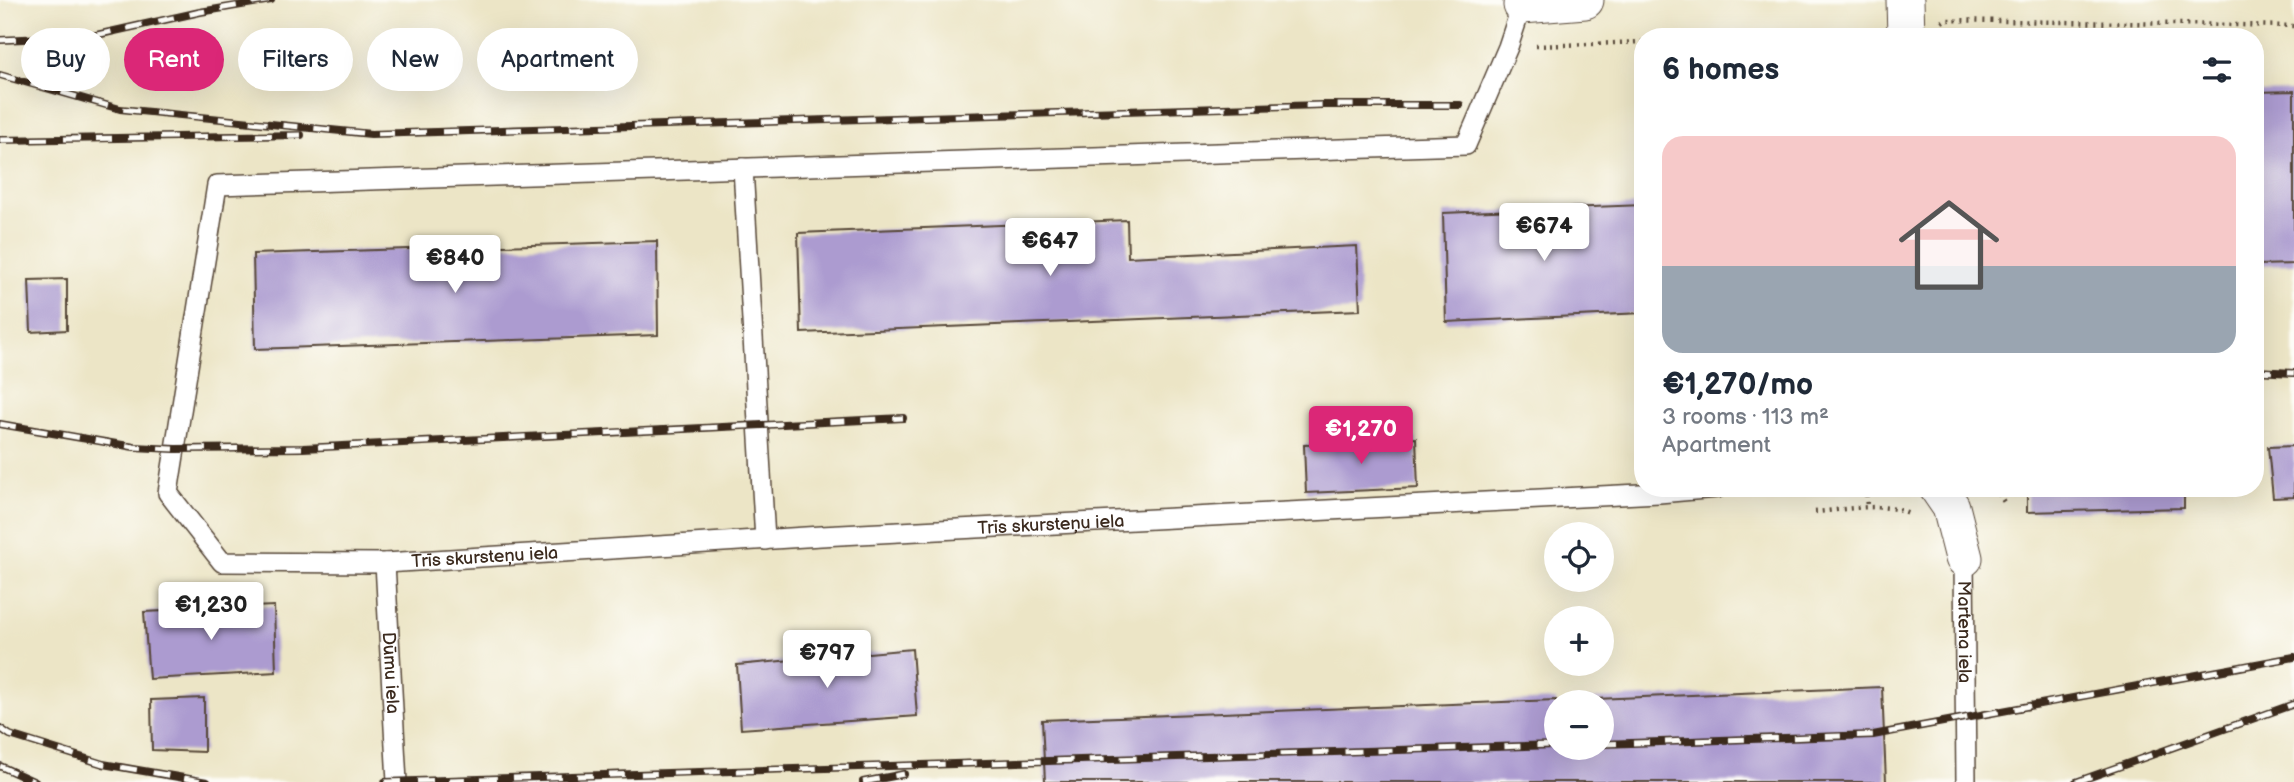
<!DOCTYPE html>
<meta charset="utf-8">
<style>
:root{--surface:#fff;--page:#f6f6f7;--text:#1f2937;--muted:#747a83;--line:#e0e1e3;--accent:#db2777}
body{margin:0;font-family:"Balsamiq Sans",sans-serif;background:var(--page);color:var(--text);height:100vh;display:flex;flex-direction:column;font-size:26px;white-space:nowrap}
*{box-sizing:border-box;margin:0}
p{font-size:23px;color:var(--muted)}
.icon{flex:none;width:38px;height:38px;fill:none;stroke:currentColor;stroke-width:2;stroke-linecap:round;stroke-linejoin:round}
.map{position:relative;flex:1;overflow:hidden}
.panel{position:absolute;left:1634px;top:28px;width:630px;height:469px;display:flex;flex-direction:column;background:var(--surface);border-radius:28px;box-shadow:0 7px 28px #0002}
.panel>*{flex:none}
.hud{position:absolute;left:21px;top:28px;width:665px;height:63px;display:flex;gap:14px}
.tools{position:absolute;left:1544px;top:522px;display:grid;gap:14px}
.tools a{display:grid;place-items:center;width:70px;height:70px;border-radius:50%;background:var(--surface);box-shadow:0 7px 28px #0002;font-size:35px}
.price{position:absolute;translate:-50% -60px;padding:0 16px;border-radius:7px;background:#fff;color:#222;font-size:23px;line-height:46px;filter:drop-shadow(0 2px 4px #0008)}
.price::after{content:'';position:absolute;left:50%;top:42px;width:21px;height:16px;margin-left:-10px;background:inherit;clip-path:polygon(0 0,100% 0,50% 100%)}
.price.active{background:var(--accent);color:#fff}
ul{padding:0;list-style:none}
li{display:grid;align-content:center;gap:14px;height:371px;padding:0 28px}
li+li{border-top:2px solid var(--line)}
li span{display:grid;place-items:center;height:217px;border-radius:21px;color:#555}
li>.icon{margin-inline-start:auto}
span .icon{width:126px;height:126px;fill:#fffc;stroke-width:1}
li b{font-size:30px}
h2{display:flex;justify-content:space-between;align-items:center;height:84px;padding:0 28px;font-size:30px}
.pill{padding:0 24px;border-radius:32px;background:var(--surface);box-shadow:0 7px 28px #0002;font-size:24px;line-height:63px}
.pill.active{background:var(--accent);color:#fff}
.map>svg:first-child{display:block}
.building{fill:#ac9bd0}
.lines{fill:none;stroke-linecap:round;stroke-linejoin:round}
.lane-casing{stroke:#564637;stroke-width:22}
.street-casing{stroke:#564637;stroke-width:39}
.path{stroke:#564637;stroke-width:4.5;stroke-dasharray:2 5;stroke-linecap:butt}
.lane{stroke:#fff;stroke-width:19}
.street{stroke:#fff;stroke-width:37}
.rail-casing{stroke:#3b2a1e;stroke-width:8}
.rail{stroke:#fdfcf7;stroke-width:5;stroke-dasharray:16;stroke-linecap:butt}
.labels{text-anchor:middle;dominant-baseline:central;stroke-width:6;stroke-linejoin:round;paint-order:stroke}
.street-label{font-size:18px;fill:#3b2a1e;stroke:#fdfcf7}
</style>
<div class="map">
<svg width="2294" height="782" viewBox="0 0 2294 782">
<rect width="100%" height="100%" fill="#fdfcf7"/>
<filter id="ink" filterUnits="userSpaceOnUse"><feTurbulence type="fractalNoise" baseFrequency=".0143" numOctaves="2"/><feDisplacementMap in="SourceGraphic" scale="14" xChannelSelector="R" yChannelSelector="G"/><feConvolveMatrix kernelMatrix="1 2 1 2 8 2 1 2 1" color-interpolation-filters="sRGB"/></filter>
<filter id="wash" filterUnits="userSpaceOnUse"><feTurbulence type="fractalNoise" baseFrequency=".00686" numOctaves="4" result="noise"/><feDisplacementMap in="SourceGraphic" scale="28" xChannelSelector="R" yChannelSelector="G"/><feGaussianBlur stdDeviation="1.57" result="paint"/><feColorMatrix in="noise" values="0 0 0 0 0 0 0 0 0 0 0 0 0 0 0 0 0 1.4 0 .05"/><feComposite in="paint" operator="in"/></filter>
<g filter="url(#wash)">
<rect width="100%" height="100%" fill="#ece5c6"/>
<g id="blocks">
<!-- building -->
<path class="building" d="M 2294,91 L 2294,264 L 2256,265 L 2256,92 Z
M 1643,205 L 1643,313 L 1446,322 L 1443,213 Z
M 1127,220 L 1128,257 L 1357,246 L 1360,310 L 801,333 L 798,233 Z
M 657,241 L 658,335 L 255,349 L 253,254 Z
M 67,279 L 67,330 L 31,332 L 29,280 Z
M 1416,438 L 1418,488 L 1306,493 L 1304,445 Z
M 2294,446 L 2294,497 L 2273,498 L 2268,447 Z
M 2027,488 L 2184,488 L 2184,508 L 2027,512 Z
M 274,606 L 276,672 L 149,679 L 144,612 Z
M 912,649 L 917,716 L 741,729 L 737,665 Z
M 1882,687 L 1886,782 L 1045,782 L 1042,720 L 1556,700 L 1556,747 L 1601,747 L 1601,702 L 1571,702 L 1571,700 Z
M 204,698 L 204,752 L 152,750 L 151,700 Z"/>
</g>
</g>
<g filter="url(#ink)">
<use href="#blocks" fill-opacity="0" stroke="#564637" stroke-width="2"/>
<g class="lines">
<!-- lane casing -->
<g class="lane-casing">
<g id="lane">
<path id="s1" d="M 1522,5 L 1508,47 L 1466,145 L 217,185 L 168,493 L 222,562 L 385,563 L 821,536 L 1659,493 L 1717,488"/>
<path d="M 743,168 L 765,540"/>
<path id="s2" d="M 1964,558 L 1966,782"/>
<path id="s3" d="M 385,563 L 397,782"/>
</g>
</g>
<!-- street casing -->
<g class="street-casing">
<path id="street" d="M 1905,0 L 1906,37
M 1522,5 L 1585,0
M 1938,488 L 1951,507 L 1964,558"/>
</g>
<!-- path -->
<path class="path" d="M 1942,22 L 1945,20 L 2294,26
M 1771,37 L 1858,33 L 1869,37
M 1536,46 L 1643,42
M 1866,488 L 1867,508
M 1995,488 L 2006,505
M 1815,512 C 1845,510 1883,501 1911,514"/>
<!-- lane -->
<use href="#lane" class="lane"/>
<!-- street -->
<use href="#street" class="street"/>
<!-- rail casing -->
<g class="rail-casing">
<path id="rail" d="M 0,40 L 92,36 L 200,12 L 271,0
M 0,75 L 120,109 L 371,134 L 1322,105 L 1460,105
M 0,140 L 301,135
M 2256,371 L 2294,373
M 0,424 L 134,447 L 175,449 L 303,448 L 903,418
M 0,728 L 10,735 L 103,764 L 207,782
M 1601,744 L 1873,735 L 2294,657
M 0,766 L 35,782
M 385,782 L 1556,745
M 863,782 L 904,774
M 2076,782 L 2294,704"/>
</g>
<!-- rail -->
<use href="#rail" class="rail"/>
</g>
</g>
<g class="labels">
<!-- street labels -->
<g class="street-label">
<text stroke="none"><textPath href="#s1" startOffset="2630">Trīs skursteņu iela</textPath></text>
<text stroke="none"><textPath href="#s1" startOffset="2063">Trīs skursteņu iela</textPath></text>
<text stroke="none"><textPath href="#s2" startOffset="74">Martena iela</textPath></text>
<text stroke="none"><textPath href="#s3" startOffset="110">Dūmu iela</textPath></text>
</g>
</g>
</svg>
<div class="tools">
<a><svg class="icon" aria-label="locate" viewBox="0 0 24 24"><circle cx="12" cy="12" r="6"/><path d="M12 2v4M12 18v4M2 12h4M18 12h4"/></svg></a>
<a>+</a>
<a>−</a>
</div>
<b class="price" style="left:1544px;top:263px">€674</b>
<b class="price" style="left:1050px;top:278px">€647</b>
<b class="price" style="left:455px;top:295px">€840</b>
<b class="price active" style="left:1361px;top:466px">€1,270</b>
<b class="price" style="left:211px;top:642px">€1,230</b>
<b class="price" style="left:827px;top:690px">€797</b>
<div class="hud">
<a class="pill">Buy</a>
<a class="pill active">Rent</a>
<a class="pill">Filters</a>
<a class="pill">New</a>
<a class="pill">Apartment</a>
</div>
<section class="panel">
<h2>6 homes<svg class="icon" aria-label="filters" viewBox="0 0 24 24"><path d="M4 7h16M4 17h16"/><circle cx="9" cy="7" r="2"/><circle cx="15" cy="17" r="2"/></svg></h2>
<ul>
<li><span style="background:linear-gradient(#f6c9c9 60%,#9aa5b1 0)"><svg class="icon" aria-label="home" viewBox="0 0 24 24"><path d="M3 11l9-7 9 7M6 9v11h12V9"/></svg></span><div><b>€1,270/mo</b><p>3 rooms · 113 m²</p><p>Apartment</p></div></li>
</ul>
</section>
</div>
